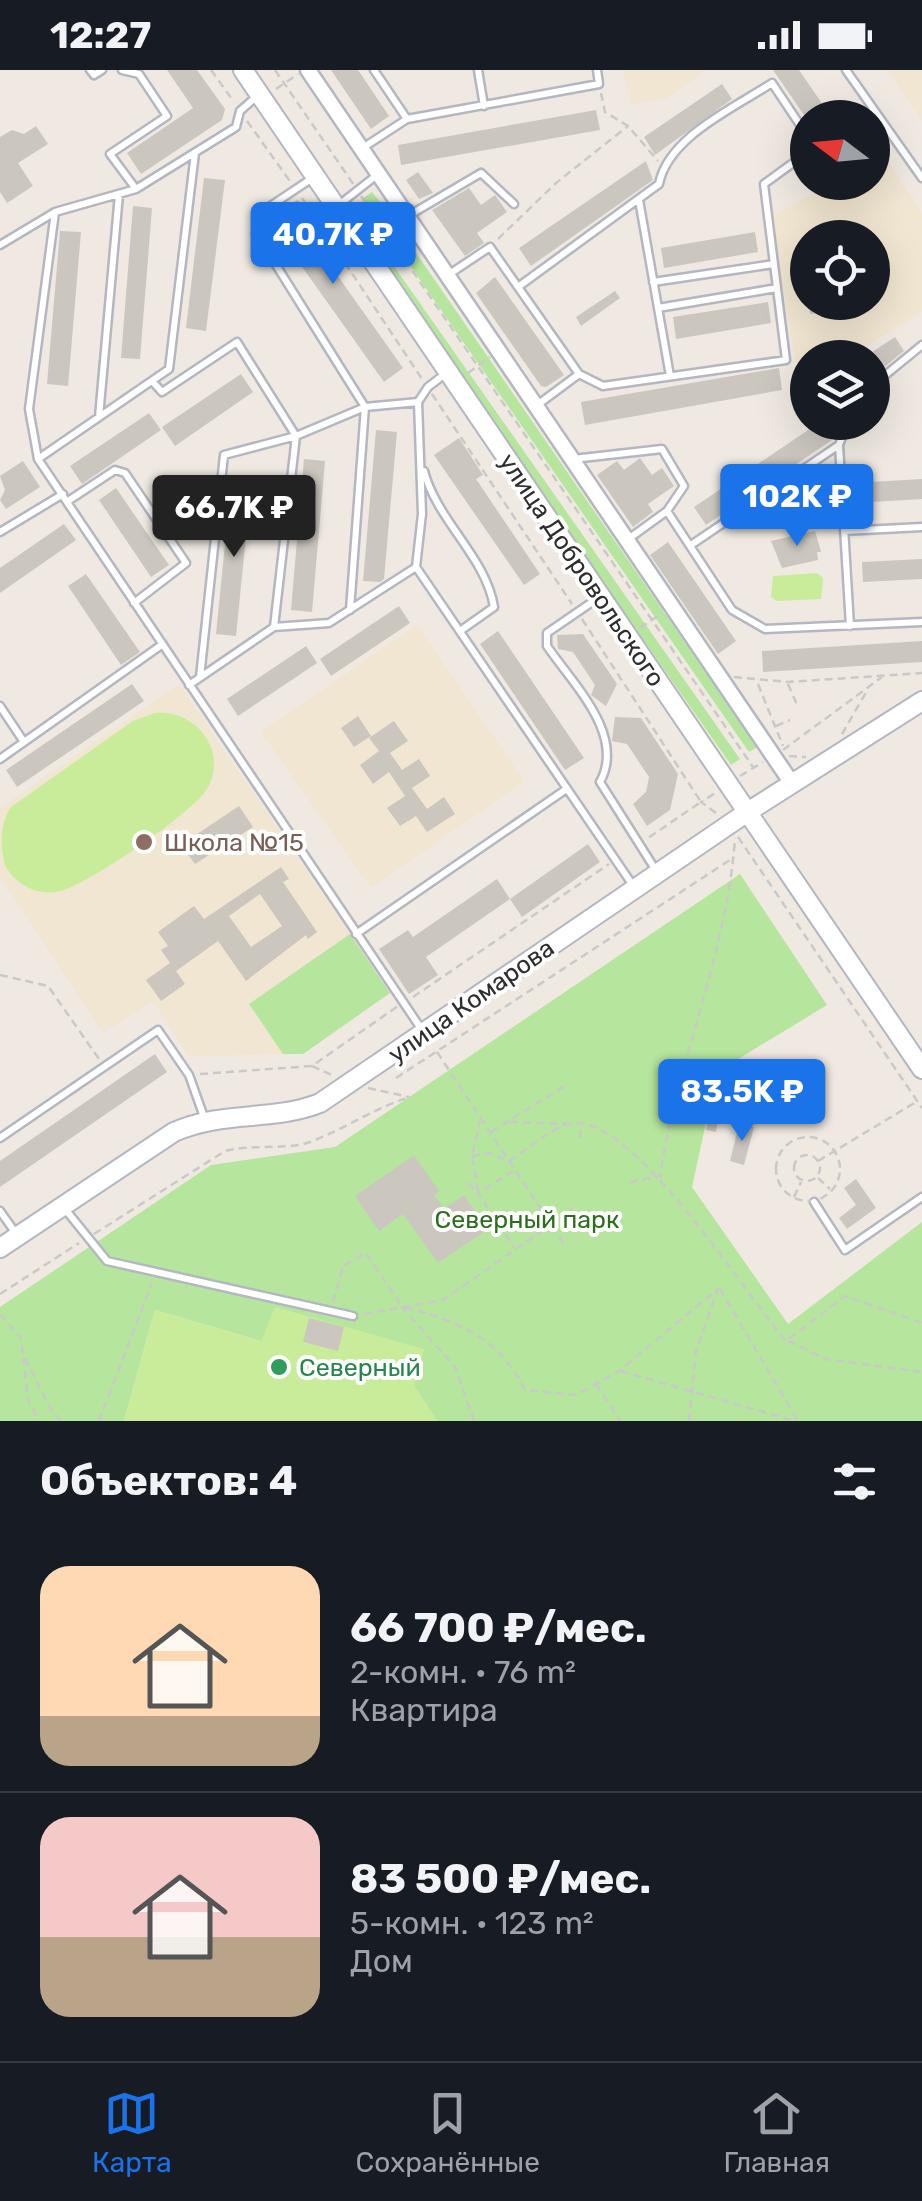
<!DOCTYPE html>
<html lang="ru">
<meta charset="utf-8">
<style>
:root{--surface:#171b24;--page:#20242c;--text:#f1f3f6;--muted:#9ea1a6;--line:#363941;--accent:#1a73e8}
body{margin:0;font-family:Rubik,sans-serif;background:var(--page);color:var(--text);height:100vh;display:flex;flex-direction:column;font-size:38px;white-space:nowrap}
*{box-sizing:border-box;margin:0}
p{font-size:32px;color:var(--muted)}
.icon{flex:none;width:55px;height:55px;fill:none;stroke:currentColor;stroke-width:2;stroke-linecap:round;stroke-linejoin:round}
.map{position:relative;height:1351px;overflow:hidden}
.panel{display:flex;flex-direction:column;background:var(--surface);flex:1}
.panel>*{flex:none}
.needle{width:65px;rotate:286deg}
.fabs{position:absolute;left:790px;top:30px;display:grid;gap:20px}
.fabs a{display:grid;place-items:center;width:100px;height:100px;border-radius:50%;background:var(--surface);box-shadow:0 10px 40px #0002;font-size:50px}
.price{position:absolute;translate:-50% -85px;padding:0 22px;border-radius:10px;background:var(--accent);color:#fff;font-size:32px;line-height:65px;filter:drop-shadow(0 2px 5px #0008)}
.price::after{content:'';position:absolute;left:50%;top:60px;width:30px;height:22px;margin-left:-15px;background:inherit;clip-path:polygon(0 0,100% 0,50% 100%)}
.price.current{background:#222;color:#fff}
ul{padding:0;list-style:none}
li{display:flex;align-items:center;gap:30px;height:250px;padding:0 40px}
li+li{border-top:2px solid var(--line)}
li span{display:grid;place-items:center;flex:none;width:280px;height:200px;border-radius:30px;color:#555}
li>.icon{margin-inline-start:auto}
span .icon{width:120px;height:120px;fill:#fffc;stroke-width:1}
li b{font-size:42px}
h2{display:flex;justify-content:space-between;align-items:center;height:120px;padding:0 40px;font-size:42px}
.status{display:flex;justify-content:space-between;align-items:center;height:70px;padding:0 50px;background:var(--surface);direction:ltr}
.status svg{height:28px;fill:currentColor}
.menu{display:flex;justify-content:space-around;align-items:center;height:140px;border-top:2px solid var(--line);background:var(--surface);font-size:28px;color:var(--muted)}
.menu a{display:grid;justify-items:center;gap:5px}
.menu .current{color:var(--accent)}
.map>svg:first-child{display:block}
.education{fill:#f0e6d1;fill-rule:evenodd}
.green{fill:#b6e59e}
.pitch{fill:#c9ec9a}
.building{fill:#cbc7bf;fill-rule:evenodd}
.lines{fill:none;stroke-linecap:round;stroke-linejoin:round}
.service-casing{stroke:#b4b7c1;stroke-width:11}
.minor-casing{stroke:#b4b7c1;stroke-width:19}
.tertiary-casing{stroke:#b4b7c1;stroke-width:22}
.secondary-casing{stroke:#b4b7c1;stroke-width:22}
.path{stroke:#c9c9c9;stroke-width:2.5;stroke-dasharray:8 5;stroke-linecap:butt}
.service{stroke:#fff;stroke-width:6}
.minor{stroke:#fff;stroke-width:14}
.tertiary{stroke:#fff;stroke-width:18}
.secondary{stroke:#fff;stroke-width:18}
.education-dot{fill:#8d6e63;stroke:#fff;stroke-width:4}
.leisure-dot{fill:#2e9e5b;stroke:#fff;stroke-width:4}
.labels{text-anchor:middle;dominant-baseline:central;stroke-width:8;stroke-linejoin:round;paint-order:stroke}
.street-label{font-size:25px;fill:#2e2e2e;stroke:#fff}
.education-label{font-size:25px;fill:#785e54;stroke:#fff;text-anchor:start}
.park-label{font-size:25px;fill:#2c6e1b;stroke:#fff}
.leisure-label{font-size:25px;fill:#27864d;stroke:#fff;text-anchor:start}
</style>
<div class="status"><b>12:27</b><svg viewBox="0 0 49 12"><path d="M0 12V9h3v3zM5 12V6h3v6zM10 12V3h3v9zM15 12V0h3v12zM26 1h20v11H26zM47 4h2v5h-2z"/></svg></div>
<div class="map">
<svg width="922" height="1351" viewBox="0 0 922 1351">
<rect width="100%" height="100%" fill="#efe9e1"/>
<!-- education -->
<path class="education" d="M 623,0 L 706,0 L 667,28 L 632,35 Z
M 887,0 L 922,0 L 922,50 Z
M 883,83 L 922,143 L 922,241 L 850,287 L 808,288 L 807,305 L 798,308 L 771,147 L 832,113 L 872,112 L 873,89 ZM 808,168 L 872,168 L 872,232 L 808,232 Z
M 417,555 L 524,711 L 371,818 L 261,662 Z
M 179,614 L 390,923 L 303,984 L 189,986 L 153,931 L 103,963 L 0,806 L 0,738 Z"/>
<!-- green -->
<path class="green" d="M 372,122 L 385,138 L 757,677 L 749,682 L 363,128 Z
M 351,135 L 740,689 L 731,695 L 343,140 Z
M 740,804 L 827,935 L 717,1002 L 692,1117 L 788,1254 L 922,1152 L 922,1351 L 437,1351 L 414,1316 L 423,1279 L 261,1271 L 155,1240 L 124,1351 L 0,1351 L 0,1237 L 211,1095 L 335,1077 Z
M 350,864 L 390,923 L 303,984 L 283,984 L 249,934 Z"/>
<!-- pitch -->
<path class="pitch" d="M 817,503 L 823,508 L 821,529 L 776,531 L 771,527 L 773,506 Z
M 155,643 C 196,639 229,681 207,719 C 194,742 81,820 56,822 C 35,825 14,813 5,795 C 0,776 0,753 11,737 L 133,651 Z
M 275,1237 L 424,1279 L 414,1316 L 437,1351 L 124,1351 L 155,1240 L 261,1271 Z"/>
<!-- building -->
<path class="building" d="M 167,0 L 197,0 L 225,39 L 222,50 L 141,104 L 127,83 L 193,38 Z
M 331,0 L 358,0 L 389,46 L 371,59 Z
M 773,0 L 799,0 L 832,48 L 806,48 Z
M 722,14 L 732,29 L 655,85 L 644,67 Z
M 596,40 L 600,60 L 401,95 L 398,75 Z
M 36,56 L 48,74 L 18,93 L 33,116 L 7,133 L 0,122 L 0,67 L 12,60 L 24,64 Z
M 646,91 L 653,110 L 531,196 L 519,178 Z
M 418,102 L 433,123 L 419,129 L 406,110 Z
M 204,108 L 225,110 L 206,261 L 186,258 Z
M 469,118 L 481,135 L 495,125 L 507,142 L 477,163 L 484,173 L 465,186 L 432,140 Z
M 298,130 L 322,164 L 313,171 L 403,298 L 384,312 L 298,191 L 293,185 L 286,190 L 280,180 L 288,174 L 271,150 L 282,142 L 280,138 Z
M 133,136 L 152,138 L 140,289 L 121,288 Z
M 60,161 L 81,162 L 68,316 L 47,314 Z
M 755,162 L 758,182 L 664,198 L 661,178 Z
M 495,207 L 564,305 L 546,317 L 541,316 L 476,223 Z
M 615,221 L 620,228 L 581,256 L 576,247 Z
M 768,232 L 771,253 L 676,269 L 673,247 Z
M 808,232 L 853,232 L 853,238 L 810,244 Z
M 895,267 L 904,281 L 872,307 L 872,282 Z
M 779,298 L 782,320 L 585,355 L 581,332 Z
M 241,304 L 253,322 L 175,376 L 162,357 Z
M 149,343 L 161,360 L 82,414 L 70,396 Z
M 820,352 L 832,370 L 706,455 L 694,437 Z
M 376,360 L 397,362 L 384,509 L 380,512 L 363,511 Z
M 459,368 L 483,405 L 476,409 L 540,504 L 524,515 L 434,385 Z
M 640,388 L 652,405 L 662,398 L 674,416 L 648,434 L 653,442 L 633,457 L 597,405 L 617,391 L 624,400 Z
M 304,389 L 325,391 L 312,542 L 291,540 Z
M 23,391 L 40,417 L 6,439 L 0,430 L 5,420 L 0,406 Z
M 922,409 L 922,429 L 855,433 L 853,413 Z
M 231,414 L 251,416 L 236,566 L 216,564 Z
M 116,418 L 169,495 L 151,507 L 99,430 Z
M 64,454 L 76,470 L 0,523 L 0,498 Z
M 815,461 L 821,482 L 817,482 L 818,490 L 782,498 L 771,471 Z
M 668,472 L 736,571 L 718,584 L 650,485 Z
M 922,489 L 922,509 L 863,512 L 862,492 Z
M 86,504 L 140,582 L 121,595 L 68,516 Z
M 399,536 L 410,553 L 331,606 L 320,589 Z
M 498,561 L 584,688 L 565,700 L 480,574 Z
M 583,564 L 617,614 L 606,636 L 591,625 L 595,615 L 573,582 L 558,579 L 557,565 Z
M 922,571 L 922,592 L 763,602 L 762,581 Z
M 306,576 L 317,593 L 238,646 L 227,629 Z
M 132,614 L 144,631 L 17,717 L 6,700 Z
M 358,646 L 371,666 L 354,677 L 341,658 Z
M 615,647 L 641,648 L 678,704 L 670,740 L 647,756 L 633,734 L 646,722 L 649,707 L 627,674 L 612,671 Z
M 394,651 L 408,671 L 390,683 L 402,700 L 419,689 L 430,706 L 412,718 L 427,739 L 444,727 L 455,744 L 427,762 L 416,746 L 400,756 L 387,738 L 405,726 L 389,702 L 373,714 L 360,695 L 379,681 L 369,668 Z
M 239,736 L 253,757 L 195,794 L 181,775 Z
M 588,774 L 600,792 L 522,847 L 510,829 Z
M 281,797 L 289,809 L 283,812 L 317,862 L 308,869 L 306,865 L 246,911 L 218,871 L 176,901 L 185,914 L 161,931 L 146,910 L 170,893 L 161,880 L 168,876 L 158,862 L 194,836 L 204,849 ZM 260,824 L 282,856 L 251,877 L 229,846 Z
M 497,809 L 510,829 L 426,887 L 438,905 L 409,924 L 379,879 L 408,860 L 413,867 Z
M 155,984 L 167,1002 L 0,1117 L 0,1091 Z
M 712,1028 L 722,1030 L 716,1062 L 706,1060 Z
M 739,1054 L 754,1057 L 744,1095 L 730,1091 Z
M 414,1085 L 439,1121 L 434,1125 L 444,1139 L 464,1125 L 488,1159 L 438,1193 L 403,1144 L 379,1161 L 355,1126 Z
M 856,1109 L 876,1138 L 847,1159 L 839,1148 L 856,1135 L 844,1118 Z
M 309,1248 L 344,1257 L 338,1281 L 303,1272 Z"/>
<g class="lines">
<!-- service casing -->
<g class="service-casing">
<path id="service" d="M 90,0 L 94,5 L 102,0
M 122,0 L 139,4 L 167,46 L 110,84 L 136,119
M 374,0 L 407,49
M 478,0 L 484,36
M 846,0 L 922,108
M 861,48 L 874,40
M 361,79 L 407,49 L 599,14 L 597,0
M 314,107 L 266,139 L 256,163 L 365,337 L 350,540
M 639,130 L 670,306
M 340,134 L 377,105
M 55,142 L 29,339 L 38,389 L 422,960
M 408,146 L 481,103 L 514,134
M 0,175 L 55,142 L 136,119 L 236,57 L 240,41 L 256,27
M 448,205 L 490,177 L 579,304 L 603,316 L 786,290 L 764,114 L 808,82
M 653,212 L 774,194
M 518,217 L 659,114 C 668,67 734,38 772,13 L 808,67
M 658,238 L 777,218
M 445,304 L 428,317 L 418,332 L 422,444 L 416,497 L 634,817
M 152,311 L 162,322 L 237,272 L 296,366 L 224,385 L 200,607
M 872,316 L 922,275
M 536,336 L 579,304
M 99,347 L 119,124
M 839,375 L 850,556
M 38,389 L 169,299 L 195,83
M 573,389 L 662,379 L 684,416 L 667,441 L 627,470
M 424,401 C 437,451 486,487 494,537 L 460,561
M 68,431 L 115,400 L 125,403 L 186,493 L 134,533
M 667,441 L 732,540 L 765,559 L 922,552
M 844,461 L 922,457
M 0,462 L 63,424
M 691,475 L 839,375 L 848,352
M 598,528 L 547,563 L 547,576 C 573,614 626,665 600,712 L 657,802
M 274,557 L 296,366 L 365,337 L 418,332
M 189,615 L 274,557 L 329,553 L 416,497
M 0,636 L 24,672
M 0,689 L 160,576
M 356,864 L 565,720
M 0,1068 L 158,960 L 189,1005 L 204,1047
M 814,1132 L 845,1180 L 922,1127
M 65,1139 L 107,1191 L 353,1246
M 0,1141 L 17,1165"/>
</g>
<!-- minor casing -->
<g class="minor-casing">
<path id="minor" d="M 308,0 L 791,712"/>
</g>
<!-- tertiary casing -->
<g class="tertiary-casing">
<path id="tertiary" d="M 0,1178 L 174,1062 C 224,1040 272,1052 320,1033 L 746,743"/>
</g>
<!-- secondary casing -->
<g class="secondary-casing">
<path id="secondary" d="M 243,0 L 922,999
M 746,743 L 922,631"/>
</g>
<!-- path -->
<path class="path" d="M 211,0 L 234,32
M 275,0 L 354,115
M 276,19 L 298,4
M 601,23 L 605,42 L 628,56 L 658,91
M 247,51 L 292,114
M 361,126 L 753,697
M 302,128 L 422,309
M 498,169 L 556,113 L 628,56
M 468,303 L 490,287
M 432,324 L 572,534
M 582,549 L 701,732 L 645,770
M 640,558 L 662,543
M 734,607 L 788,612 L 922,603
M 758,614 L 783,676
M 788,614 L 798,637
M 776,656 L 790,650
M 842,664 L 868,619
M 783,680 L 882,607
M 789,686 L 806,687
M 740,706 L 763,692
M 716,743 L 701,732 L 717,722
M 738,767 L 922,1038
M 0,905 L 48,916 L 99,989
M 413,927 L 609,794
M 437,982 L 566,1177
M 312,996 L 332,1005
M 200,1004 L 312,996 L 398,936
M 396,1008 L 733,788
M 368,1018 L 409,1027
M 510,1052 L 567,1054
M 491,1062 L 566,1015
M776 1099a32 32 0 1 1 64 0a32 32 0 1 1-64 0Z
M 580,1068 L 581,1055
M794 1098a13 13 0 1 1 26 0a13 13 0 1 1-26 0Z
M 472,1086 L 489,1083 L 509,1091 C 526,1080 549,1060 568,1054 C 630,1037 746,1227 786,1271 L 845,1226 L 922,1253
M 818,1091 L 916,1032
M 513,1101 L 478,1123 L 514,1177
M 818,1108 L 830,1119
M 630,1112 L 660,1106 C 677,991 727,884 735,768
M 468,1113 L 477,1122
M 478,1121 L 472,1086 L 480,1051
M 794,1127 L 801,1112
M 94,1164 L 225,1081 C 251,1074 290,1080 310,1072 C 345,1059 374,1038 410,1027
M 720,1219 L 798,1351
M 0,1224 L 79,1173
M 333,1232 L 343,1196 L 366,1183 L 401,1235
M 0,1244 L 21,1268 L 28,1330 L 39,1351
M 364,1244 L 443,1230 L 573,1139
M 788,1271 L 826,1289 L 922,1302
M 25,1288 L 50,1338 L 61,1351
M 621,1301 L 795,1351
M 596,1314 L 620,1351
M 99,1351 L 152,1213
M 474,1351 L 455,1297 L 401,1236 C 455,1250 501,1268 525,1320 L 576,1325 L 619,1301 L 719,1218
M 689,1351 L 696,1281 L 718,1219"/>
<!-- service -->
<use href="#service" class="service"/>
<!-- minor -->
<use href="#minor" class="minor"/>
<!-- tertiary -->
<use href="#tertiary" class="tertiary"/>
<!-- secondary -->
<use href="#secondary" class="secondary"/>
</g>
<!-- markers -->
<circle class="education-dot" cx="144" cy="772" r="10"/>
<circle class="leisure-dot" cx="279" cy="1297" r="10"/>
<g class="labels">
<!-- street labels -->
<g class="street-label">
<text transform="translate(582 500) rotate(56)">улица Добровольского</text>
<text transform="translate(471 931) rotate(-35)">улица Комарова</text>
</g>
<!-- education labels -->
<g class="education-label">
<text x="164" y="772">Школа №15</text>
</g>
<!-- park labels -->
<g class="park-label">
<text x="527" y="1149">Северный парк</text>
</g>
<!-- leisure labels -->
<g class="leisure-label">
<text x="299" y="1297">Северный</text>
</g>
</g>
</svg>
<div class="fabs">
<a><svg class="needle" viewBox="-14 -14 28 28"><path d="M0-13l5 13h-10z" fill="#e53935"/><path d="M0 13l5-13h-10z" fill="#9ea1a6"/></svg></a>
<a><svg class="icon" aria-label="locate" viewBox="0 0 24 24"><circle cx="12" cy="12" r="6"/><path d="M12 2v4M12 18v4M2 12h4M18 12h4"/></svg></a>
<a><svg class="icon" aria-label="layers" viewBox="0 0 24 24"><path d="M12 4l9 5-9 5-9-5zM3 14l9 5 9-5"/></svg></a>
</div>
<b class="price" style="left:333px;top:217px">40.7K ₽</b>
<b class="price" style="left:797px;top:479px">102K ₽</b>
<b class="price current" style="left:234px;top:490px">66.7K ₽</b>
<b class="price" style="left:742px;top:1074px">83.5K ₽</b>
</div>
<section class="panel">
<h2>Объектов: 4<svg class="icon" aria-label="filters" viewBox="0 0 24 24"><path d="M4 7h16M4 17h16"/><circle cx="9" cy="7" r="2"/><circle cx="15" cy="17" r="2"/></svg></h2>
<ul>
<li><span style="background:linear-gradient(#ffd9b3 75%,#b9a48a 0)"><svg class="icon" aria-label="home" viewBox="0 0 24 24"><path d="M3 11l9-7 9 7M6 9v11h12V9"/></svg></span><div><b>66 700 ₽/мес.</b><p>2-комн. · 76 m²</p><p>Квартира</p></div></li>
<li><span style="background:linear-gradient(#f6c9c9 60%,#b9a48a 0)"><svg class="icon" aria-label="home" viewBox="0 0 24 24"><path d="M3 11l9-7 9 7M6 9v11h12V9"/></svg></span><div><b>83 500 ₽/мес.</b><p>5-комн. · 123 m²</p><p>Дом</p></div></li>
</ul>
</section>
<nav class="menu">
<a class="current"><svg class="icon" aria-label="map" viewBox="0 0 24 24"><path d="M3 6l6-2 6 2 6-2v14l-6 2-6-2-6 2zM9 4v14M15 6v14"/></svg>Карта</a>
<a><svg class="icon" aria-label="saved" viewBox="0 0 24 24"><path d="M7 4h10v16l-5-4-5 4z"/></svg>Сохранённые</a>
<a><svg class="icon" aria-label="home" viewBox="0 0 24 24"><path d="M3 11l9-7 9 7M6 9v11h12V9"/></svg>Главная</a>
</nav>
